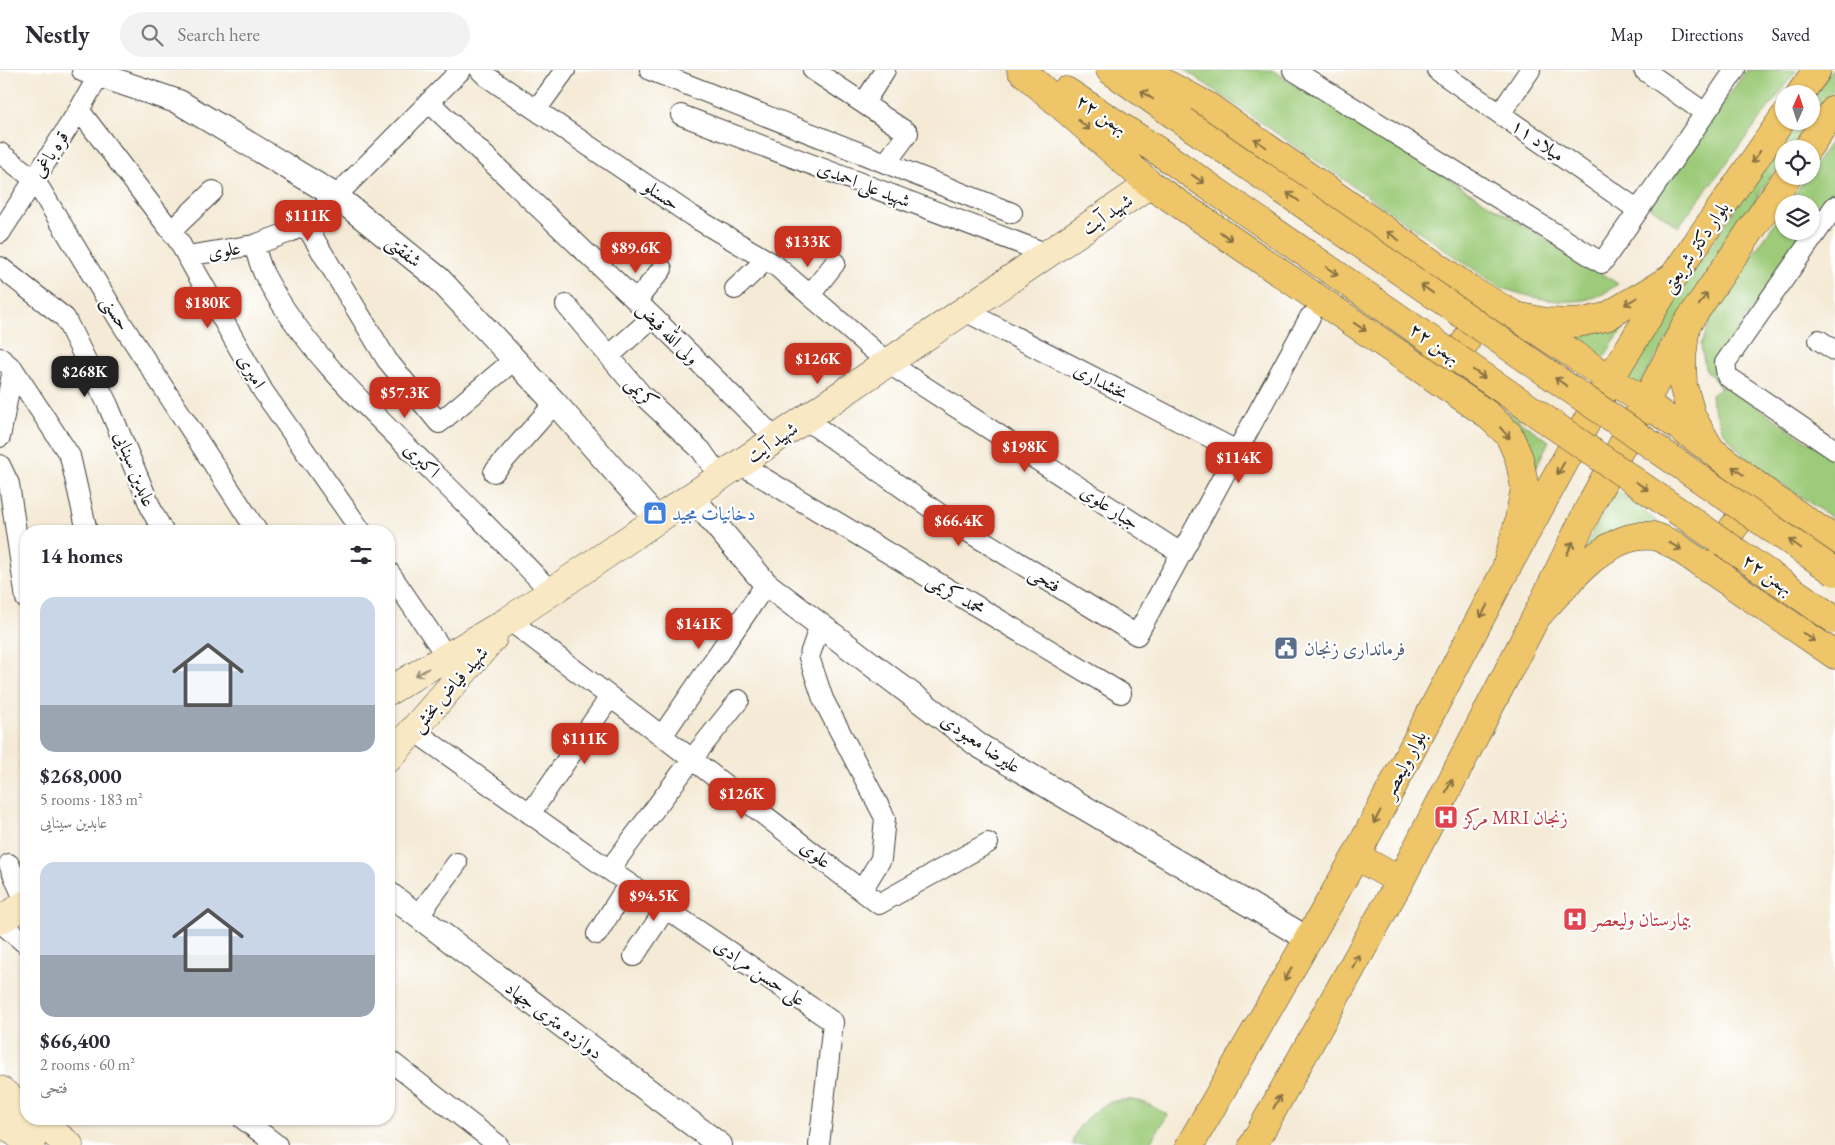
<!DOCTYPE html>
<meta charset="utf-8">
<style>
:root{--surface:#fff;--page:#f2f2f3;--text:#2b2b33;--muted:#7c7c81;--line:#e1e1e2;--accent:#c8321e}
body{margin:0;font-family:"EB Garamond",Amiri,serif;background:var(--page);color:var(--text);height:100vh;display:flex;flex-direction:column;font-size:19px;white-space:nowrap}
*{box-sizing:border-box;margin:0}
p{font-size:16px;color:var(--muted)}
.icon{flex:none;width:28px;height:28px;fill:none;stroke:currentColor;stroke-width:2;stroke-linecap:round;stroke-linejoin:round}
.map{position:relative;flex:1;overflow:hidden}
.side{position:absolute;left:20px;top:455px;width:375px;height:600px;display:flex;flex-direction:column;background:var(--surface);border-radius:20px;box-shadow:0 1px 4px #0004}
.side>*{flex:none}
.needle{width:32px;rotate:3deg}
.tools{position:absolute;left:1775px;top:15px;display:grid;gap:10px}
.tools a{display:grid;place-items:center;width:45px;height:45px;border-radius:50%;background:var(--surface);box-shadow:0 1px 4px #0004;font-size:25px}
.price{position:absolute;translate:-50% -42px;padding:0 11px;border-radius:10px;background:var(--accent);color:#fff;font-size:16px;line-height:32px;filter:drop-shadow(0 1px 2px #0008)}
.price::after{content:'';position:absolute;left:50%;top:30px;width:15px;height:11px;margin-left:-8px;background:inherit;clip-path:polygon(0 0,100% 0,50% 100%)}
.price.active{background:#222;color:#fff}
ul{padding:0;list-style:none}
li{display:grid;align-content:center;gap:10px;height:265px;padding:0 20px}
li span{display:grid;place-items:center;height:155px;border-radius:15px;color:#555}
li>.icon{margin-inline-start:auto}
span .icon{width:90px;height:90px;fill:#fffc;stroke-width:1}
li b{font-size:21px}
h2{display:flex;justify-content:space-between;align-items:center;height:60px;padding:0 20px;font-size:21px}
header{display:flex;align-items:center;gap:30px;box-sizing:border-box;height:70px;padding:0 25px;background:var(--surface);border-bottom:1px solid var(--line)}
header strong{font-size:24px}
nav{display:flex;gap:28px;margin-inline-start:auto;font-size:18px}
.search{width:350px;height:45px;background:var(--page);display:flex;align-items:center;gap:12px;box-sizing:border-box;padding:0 18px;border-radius:28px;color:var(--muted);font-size:19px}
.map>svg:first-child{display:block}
.green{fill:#9dcb79;stroke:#5c744a}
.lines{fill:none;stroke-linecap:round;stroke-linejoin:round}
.minor-casing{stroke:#3c3b38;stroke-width:22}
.tertiary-casing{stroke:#3c3b38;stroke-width:26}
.secondary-casing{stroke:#3c3b38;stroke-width:29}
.primary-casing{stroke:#3c3b38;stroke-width:29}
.trunk-casing{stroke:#3c3b38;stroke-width:29}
.minor{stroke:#fff;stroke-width:20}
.tertiary{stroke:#fff;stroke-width:24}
.secondary{stroke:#f8e8c3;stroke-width:28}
.primary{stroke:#eec569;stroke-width:28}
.trunk{stroke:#eec569;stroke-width:28}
.trunk-bridge-casing{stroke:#3c3b38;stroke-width:29;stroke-linecap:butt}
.trunk-bridge{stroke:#eec569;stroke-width:28}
.oneway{stroke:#857042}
.oneway2{stroke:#958c78}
.labels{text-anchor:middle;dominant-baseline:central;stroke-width:4.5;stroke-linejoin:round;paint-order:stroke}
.street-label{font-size:19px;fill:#1c1c1c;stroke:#fff}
.shop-label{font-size:19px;fill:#366cbe;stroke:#fff;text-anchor:start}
.service-label{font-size:19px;fill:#4e5e75;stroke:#fff;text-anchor:start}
.health-label{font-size:19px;fill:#be3a42;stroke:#fff;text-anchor:start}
</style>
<header>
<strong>Nestly</strong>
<div class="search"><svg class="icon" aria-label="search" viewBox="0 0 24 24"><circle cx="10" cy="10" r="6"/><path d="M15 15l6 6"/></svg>Search here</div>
<nav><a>Map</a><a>Directions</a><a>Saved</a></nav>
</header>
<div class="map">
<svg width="1835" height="1075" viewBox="0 0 1835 1075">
<rect width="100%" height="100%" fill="#fff"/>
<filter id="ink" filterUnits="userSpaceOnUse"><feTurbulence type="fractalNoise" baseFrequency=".02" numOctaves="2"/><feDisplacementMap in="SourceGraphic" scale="10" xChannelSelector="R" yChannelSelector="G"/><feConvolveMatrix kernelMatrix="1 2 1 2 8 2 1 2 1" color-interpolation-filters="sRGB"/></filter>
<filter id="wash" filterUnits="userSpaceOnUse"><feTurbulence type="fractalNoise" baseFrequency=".0096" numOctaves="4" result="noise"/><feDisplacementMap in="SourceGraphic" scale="20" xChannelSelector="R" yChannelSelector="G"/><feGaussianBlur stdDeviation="1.12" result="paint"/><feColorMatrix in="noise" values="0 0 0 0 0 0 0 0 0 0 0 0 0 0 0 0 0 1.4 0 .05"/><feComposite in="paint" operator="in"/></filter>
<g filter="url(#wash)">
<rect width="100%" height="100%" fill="#f4ead6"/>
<!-- green -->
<path class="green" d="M 1185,0 L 1272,0 L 1618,214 C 1611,218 1605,224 1598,226 C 1566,238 1532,227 1501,218 Z
M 1747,0 L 1797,0 L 1678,157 L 1648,135 Z
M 1832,0 L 1835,0 L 1835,17 L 1811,50 L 1811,29 Z
M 1796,51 L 1811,51 L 1791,79 L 1784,79 L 1784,89 L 1762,120 L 1637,317 L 1624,307 L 1749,117 Z
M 1835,66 L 1835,119 L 1811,154 L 1811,134 L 1788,134 L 1807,106 L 1811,106 L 1811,100 Z
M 1784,140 L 1784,161 L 1806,161 L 1716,292 L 1721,318 L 1705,298 L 1701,275 L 1715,238 Z
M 1633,243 L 1598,296 L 1531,252 Z
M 1725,315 L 1835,390 L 1835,450 L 1746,389 L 1723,361 L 1712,333 L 1711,325 Z
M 1487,329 L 1549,371 L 1534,401 Z
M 1616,420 L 1709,491 L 1663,466 L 1578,489 Z
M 1132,1030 L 1146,1033 L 1168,1045 L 1148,1075 L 1072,1075 C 1074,1057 1092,1041 1108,1033 C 1115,1030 1124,1030 1132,1030 Z"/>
</g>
<g filter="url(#ink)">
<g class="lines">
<!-- minor casing -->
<g class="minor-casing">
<path id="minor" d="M 480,0 L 486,6 L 692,146 L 775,195 L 888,293 L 1182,484
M 650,0 L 1012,143
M 813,0 L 908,63 L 886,93
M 1293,0 L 1602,193 L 1735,0
M 1437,0 L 1638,140
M 1644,0 L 1705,43
M 429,32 L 653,247 L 776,369
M 864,33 L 885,0
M 79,40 L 178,170 L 263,321 L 361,461
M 536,40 L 565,0
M 1500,44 L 1530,0
M 681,45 L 1048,184
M 0,83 L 34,109 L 120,251 L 257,461
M 1835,136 L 1725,293 L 1727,306 L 1835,380
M 305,154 L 387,290 L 439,353 L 514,290
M 171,161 L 213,121
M 0,163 L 79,40 L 99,5
M 254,175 C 257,185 260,195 264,204 C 305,282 372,342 434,403 C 474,442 513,482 551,522
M 187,186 L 254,175 L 290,162 L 305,154 L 336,126 L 461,0
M 0,197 L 65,248 L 108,335 L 153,443 L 163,461
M 735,219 L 766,190
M 810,225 L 835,193
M 636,231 L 662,199
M 566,235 L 641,324 L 701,380 L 720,407
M 965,241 L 1237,381
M 1819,270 L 1835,281
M 609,286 L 653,247
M 0,288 L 13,299 L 70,386 L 87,461
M 805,349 L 941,445 L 1137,565 L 1310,247
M 0,367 L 13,299
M 740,394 L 1121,623
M 0,395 L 9,414 L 26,529
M 494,402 L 555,333
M 389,502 L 447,587
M 509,550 L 662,666 L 879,834 L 988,773
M 820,555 L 809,587 L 823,629 L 885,748 L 881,789 L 862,820
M 413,660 L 609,800 L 833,952 L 819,1075
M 662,666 L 766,514
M 530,744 L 610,627
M 9,794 L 26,834
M 609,800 L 692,689 L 739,630
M 418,846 L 457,793
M 0,852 L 26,874
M 597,864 L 629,813
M 634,886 L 666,838
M 389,990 L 498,1075
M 243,1049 L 277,1075"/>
</g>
<!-- tertiary casing -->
<g class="tertiary-casing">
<path id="tertiary" d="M 84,0 L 179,32 L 336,126 L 438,208 L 555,333 L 658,450
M 692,427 L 766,514 L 978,675 L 1308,869
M 389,824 L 720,1075"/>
</g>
<!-- secondary casing -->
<g class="secondary-casing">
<path id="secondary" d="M 389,621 L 509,550 L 551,522 L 1150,114
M 389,688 L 493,568
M 0,850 L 26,834
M 0,1020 L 26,1041
M 36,1049 L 69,1075
M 0,1050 L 31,1075"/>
</g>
<!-- primary casing -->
<g class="primary-casing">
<path id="primary" d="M 1800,24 L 1817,0
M 1807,79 L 1835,39
M 1356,786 L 1400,811
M 1190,1075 L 1356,786 L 1505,501 L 1610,309 L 1673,207 L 1784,47
M 1253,1075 L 1400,811 L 1536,547 L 1592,432 L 1686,255 L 1788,106"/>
</g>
<!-- trunk casing -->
<g class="trunk-casing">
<path id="trunk" d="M 1021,0 L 1150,114 L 1487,344 L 1509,365 L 1519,388 L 1525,418 L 1518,454 L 1505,501
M 1110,0 L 1183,51
M 1140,0 L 1206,35 L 1472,221 L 1516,246 L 1545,252 L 1578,253 L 1606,247 L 1673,207
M 1066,21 L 1158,81
M 1523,251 L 1646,333 L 1704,375
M 1686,255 L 1682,288 L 1683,315 L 1692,347 L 1711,380 L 1772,427 L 1835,470
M 1432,296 C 1461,290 1479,259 1474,230
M 1721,498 C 1723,464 1737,446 1767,430
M 1536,547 C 1566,516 1605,461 1653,466 C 1659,467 1668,472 1674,475 L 1835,585"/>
</g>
<!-- minor -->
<use href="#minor" class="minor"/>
<!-- tertiary -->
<use href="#tertiary" class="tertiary"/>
<!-- secondary -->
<use href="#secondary" class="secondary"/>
<!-- primary -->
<use href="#primary" class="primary"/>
<!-- trunk -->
<use href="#trunk" class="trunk"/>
<!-- trunk-bridge casing -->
<g class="trunk-bridge-casing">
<path id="trunk-bridge" d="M 1183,51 L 1835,502
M 1158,81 L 1835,550"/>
</g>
<!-- trunk-bridge -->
<use href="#trunk-bridge" class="trunk-bridge"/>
</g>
<!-- one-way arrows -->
<defs><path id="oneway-shaft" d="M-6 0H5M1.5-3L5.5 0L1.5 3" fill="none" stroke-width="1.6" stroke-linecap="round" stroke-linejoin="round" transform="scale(1.25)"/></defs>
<g class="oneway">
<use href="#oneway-shaft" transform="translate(1147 25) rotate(-145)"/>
<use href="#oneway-shaft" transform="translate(1084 55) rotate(41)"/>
<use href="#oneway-shaft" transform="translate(1260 73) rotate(-145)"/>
<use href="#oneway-shaft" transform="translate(1756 87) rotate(125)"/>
<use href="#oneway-shaft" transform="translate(1198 109) rotate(35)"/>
<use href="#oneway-shaft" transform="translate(1293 127) rotate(-145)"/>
<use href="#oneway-shaft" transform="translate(1226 166) rotate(34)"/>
<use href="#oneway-shaft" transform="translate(1393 166) rotate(-145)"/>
<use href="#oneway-shaft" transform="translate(1332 201) rotate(35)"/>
<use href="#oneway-shaft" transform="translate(1427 219) rotate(-145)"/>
<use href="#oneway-shaft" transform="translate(1703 229) rotate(-56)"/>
<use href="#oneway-shaft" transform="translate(1631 231) rotate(150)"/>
<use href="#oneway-shaft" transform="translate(1360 257) rotate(34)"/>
<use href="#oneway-shaft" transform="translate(1479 304) rotate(35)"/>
<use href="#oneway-shaft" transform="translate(1561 312) rotate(-145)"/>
<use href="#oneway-shaft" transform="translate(1505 363) rotate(49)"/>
<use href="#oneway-shaft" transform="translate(1561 398) rotate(119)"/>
<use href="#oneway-shaft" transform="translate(1738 401) rotate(-143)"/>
<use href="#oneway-shaft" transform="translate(1642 416) rotate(35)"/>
<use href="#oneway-shaft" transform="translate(1795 474) rotate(-145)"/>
<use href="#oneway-shaft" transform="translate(1675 476) rotate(30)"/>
<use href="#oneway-shaft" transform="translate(1570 478) rotate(-64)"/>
<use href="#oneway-shaft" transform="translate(1484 541) rotate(118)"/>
<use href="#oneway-shaft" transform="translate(1809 567) rotate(34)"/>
<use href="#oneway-shaft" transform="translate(1449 716) rotate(-63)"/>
<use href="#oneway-shaft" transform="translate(1377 747) rotate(118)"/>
<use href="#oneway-shaft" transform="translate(1356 891) rotate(-61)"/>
<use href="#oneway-shaft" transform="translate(1288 904) rotate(120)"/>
<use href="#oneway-shaft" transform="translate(1277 1032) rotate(-61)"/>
</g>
<use class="oneway2" href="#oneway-shaft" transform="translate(422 602) rotate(150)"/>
</g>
<!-- icons -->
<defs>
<g id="shop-square" transform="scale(1.25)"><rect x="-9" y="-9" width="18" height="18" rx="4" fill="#3f7fe0" stroke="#fff"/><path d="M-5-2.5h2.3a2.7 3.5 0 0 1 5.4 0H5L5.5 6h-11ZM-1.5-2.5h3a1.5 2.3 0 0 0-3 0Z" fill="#fff"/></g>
<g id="civic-square" transform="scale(1.25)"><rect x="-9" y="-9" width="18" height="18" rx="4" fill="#5c6f8a" stroke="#fff"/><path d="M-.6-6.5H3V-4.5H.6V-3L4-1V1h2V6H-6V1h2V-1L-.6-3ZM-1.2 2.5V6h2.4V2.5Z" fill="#fff"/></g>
<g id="hospital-square" transform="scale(1.25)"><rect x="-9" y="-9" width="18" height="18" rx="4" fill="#e0444e" stroke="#fff"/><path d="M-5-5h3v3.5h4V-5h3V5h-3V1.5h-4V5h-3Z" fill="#fff"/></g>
</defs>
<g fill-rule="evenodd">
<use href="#shop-square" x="655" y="443"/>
<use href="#civic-square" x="1286" y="578"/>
<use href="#hospital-square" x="1446" y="747"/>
<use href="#hospital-square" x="1575" y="849"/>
</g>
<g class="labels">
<!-- street labels -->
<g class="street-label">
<text transform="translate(1102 44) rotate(33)">۲۲ بهمن</text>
<text transform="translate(1538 70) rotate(35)">میلاد ۱۱</text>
<text transform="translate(50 84) rotate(-57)">قره باغی</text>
<text transform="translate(864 114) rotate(21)">شهید علی احمدی</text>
<text transform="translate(662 125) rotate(34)">حسنلو</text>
<text transform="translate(1107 144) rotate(-34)">شهید آیت</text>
<text transform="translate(1695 177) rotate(-56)">بلوار دکتر شریعتی</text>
<text transform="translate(224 180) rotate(-9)">علوی</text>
<text transform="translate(404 181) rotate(39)">شفقتی</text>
<text transform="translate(116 243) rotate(58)">حسنی</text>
<text transform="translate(668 263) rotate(45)">ولی الله فیض</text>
<text transform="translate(1435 273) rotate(35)">۲۲ بهمن</text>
<text transform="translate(252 301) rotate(60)">امیری</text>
<text transform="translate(1101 311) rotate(27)">بخشداری</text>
<text transform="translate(642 322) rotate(46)">کریمی</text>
<text transform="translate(772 372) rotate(-34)">شهید آیت</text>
<text transform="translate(422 390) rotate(44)">اکبری</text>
<text transform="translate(135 399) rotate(68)">عابدین سینایی</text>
<text transform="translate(1110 437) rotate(33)">جبار علوی</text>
<text transform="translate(1768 504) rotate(35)">۲۲ بهمن</text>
<text transform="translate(1045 509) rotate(31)">فتحی</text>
<text transform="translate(956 524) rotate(31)">محمد کریمی</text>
<text transform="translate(449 619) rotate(-49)">شهید فیاض بخش</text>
<text transform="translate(981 673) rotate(34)">علیرضا معبودی</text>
<text transform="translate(1404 694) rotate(-62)">بلوار ولیعصر</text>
<text transform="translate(816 784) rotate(38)">علوی</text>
<text transform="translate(760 902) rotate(34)">علی حسن مرادی</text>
<text transform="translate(554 950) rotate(37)">دوازده متری جهاد</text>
</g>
<!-- shop labels -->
<g class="shop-label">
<text x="672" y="443">دخانیات مجید</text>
</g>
<!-- service labels -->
<g class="service-label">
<text x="1304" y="578">فرمانداری زنجان</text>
</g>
<!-- health labels -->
<g class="health-label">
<text x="1464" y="747">مرکز MRI زنجان</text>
<text x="1592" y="849">بیمارستان ولیعصر</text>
</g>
</g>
</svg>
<div class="tools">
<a><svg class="needle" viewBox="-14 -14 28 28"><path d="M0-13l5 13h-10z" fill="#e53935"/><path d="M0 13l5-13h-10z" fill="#7c7c81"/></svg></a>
<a><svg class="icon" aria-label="locate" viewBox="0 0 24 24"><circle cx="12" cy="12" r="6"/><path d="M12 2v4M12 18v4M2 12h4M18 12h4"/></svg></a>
<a><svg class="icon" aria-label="layers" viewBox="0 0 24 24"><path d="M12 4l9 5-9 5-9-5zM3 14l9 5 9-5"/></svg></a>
</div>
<b class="price" style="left:308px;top:172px">$111K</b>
<b class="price" style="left:808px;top:198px">$133K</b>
<b class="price" style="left:636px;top:204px">$89.6K</b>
<b class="price" style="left:208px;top:259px">$180K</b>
<b class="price" style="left:818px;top:315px">$126K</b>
<b class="price active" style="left:85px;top:328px">$268K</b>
<b class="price" style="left:405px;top:349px">$57.3K</b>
<b class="price" style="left:1025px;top:403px">$198K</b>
<b class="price" style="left:1239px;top:414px">$114K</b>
<b class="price" style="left:959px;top:477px">$66.4K</b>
<b class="price" style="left:699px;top:580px">$141K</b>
<b class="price" style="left:585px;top:695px">$111K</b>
<b class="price" style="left:742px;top:750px">$126K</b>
<b class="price" style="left:654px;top:852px">$94.5K</b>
<section class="side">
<h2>14 homes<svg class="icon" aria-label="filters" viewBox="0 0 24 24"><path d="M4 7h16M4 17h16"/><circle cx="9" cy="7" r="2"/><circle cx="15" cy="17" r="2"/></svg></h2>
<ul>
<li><span style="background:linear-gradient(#c9d6e8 70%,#9aa5b1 0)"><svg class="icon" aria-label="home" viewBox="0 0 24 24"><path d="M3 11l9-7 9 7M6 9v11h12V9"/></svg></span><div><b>$268,000</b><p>5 rooms · 183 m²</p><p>عابدین سینایی</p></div></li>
<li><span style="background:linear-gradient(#c9d6e8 60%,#9aa5b1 0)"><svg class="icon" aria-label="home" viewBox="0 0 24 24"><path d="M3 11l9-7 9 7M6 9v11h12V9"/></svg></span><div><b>$66,400</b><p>2 rooms · 60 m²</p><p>فتحی</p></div></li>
</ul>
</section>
</div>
